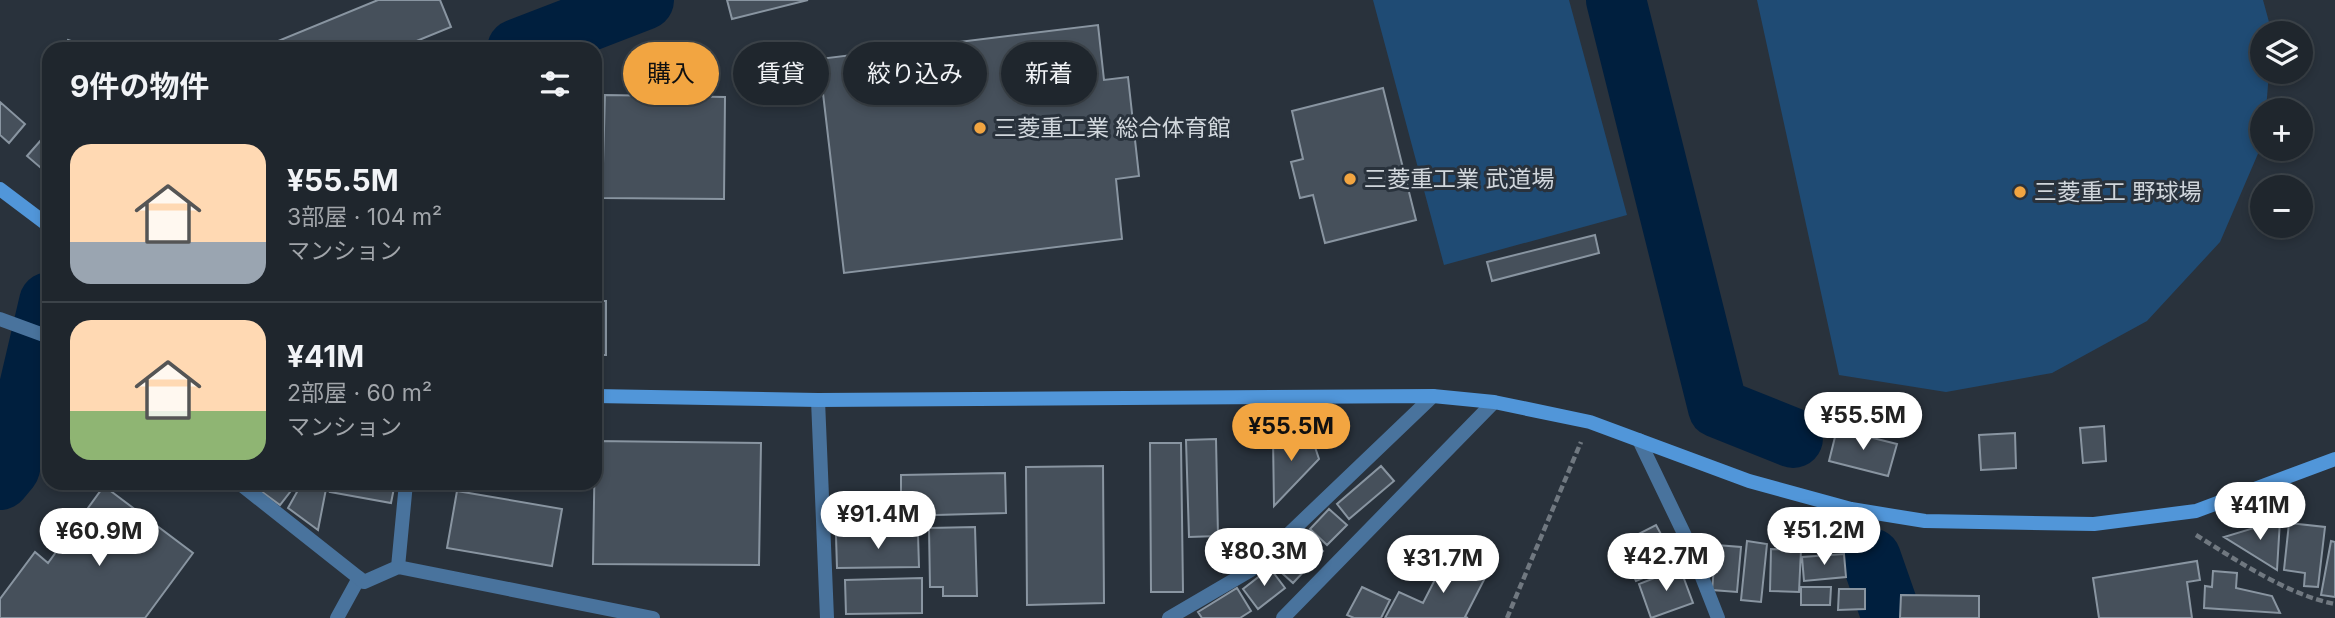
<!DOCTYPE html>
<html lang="ja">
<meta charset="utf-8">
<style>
:root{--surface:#1f262d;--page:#2c3239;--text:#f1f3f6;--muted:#a1a5aa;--line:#3c4349;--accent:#f2a541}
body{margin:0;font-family:Inter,"Noto Sans JP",sans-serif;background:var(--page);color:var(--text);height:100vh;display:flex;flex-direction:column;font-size:26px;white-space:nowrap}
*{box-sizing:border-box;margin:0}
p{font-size:23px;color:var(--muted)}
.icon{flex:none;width:38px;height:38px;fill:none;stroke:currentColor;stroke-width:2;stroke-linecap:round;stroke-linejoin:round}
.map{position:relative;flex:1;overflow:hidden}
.side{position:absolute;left:42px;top:42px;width:560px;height:448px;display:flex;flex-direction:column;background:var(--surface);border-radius:21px;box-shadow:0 4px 10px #0003,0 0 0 2px var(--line)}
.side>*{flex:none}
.hud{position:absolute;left:623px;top:42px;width:665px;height:63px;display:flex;gap:14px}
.buttons{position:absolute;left:2250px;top:21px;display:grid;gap:14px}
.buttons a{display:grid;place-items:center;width:63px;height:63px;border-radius:50%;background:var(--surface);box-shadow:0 4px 10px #0003,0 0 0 2px var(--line);font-size:35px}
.price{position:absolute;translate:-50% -60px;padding:0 16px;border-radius:24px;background:#fff;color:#222;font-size:23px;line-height:46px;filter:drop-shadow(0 2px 4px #0008)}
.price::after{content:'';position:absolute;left:50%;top:42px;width:21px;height:16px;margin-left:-10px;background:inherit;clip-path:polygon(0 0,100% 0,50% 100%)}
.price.selected{background:var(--accent);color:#111}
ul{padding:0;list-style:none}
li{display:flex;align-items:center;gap:21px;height:175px;padding:0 28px}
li+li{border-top:2px solid var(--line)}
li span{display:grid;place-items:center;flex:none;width:196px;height:140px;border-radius:21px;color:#555}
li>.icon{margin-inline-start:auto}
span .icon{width:84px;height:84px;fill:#fffc;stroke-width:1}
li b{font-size:30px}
h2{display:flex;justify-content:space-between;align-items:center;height:84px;padding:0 28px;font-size:30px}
.tag{padding:0 24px;border-radius:32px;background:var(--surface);box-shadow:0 4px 10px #0003,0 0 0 2px var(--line);font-size:24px;line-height:63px}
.tag.selected{background:var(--accent);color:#111}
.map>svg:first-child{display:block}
.green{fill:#1f4b74}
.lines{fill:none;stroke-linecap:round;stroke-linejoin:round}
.river{stroke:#001f3e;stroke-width:60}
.building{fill:#46505b;stroke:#8995a1;stroke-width:2}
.path{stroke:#707880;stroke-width:4.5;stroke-dasharray:7 3.5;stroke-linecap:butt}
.lane{stroke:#49739d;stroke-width:14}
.street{stroke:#49739d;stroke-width:14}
.secondary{stroke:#5196d9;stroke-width:14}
.poi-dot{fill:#f2a541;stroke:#29323c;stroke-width:2.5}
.labels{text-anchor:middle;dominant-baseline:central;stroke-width:6;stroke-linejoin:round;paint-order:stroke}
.poi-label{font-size:23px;fill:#d0d6dc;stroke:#29323c;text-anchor:start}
</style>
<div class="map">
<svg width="2335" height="618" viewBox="0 0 2335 618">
<rect width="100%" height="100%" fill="#29323c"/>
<!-- green -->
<path class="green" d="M 1373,0 L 1569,0 L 1627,215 L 1444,265 Z
M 1757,0 L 2263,0 L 2272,33 L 2263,33 L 2263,72 L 2269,72 L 2266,110 L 2263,110 L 2263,142 L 2220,242 L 2147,321 L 2052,373 L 1946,392 L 1839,375 Z"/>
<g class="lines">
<!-- river -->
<path class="river" d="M 1616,0 L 1718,408 L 1793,438
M 517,49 L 644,0
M 0,480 L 10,468 L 49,302
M 1871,558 L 1892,618"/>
</g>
<!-- building -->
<path class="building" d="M 378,0 L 440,0 L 451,27 L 397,49 L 281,49 L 278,41 Z
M 727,0 L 808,0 L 732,19 Z
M 1098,25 L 1104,80 L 1128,77 L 1139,176 L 1116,179 L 1122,239 L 844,273 L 819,59 Z
M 68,40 L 95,49 L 65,49 Z
M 1383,88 L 1416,220 L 1325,243 L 1313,195 L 1300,198 L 1291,162 L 1303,159 L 1292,111 Z
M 605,95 L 725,97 L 724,199 L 602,198 Z
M 0,102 L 25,124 L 9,143 L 0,135 Z
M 49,131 L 49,173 L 48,174 L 27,156 Z
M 1595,235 L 1599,253 L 1492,281 L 1487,262 Z
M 595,301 L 606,301 L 606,355 L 595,355 Z
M 2104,426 L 2106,461 L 2083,463 L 2080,428 Z
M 1837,429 L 1897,444 L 1888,476 L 1829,461 Z
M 2015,433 L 2016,468 L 1981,470 L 1979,435 Z
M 1273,438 L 1312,438 L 1319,459 L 1274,506 Z
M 1216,439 L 1218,536 L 1189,537 L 1186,440 Z
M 595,441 L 761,443 L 759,565 L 593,564 Z
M 1150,443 L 1181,443 L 1183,592 L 1151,592 Z
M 1103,466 L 1104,603 L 1027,605 L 1026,467 Z
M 1381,466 L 1394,481 L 1349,519 L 1337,504 Z
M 1005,473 L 1006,513 L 901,516 L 901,475 Z
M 250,483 L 297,483 L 280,505 Z
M 302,483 L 316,483 L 326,489 L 318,530 L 288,508 Z
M 334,483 L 395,483 L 391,503 L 330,492 Z
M 104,486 L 193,553 L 145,618 L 0,618 L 0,599 L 35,552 L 48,563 Z
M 457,491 L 562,509 L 552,566 L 447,548 Z
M 1329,509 L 1347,525 L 1327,545 L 1310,529 Z
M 2280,520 L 2277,570 L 2224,537 Z
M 2289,523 L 2325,527 L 2318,587 L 2304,586 L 2305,573 L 2284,570 Z
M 1656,525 L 1677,564 L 1636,581 L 1619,544 Z
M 975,527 L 977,596 L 943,596 L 943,587 L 930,587 L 929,528 Z
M 1303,533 L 1323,551 L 1293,583 L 1273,565 Z
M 918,534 L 919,567 L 837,568 L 836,536 Z
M 1747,541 L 1767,544 L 1761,602 L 1741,600 Z
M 2331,541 L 2335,542 L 2335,597 L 2321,595 Z
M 1716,545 L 1741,547 L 1737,592 L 1712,590 Z
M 1771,549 L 1801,550 L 1799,592 L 1770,591 Z
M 1844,554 L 1846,577 L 1804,581 L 1802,557 Z
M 1447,556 L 1486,576 L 1465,617 L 1468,618 L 1385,618 L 1399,592 L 1423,603 Z
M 2197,561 L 2200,580 L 2187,582 L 2192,618 L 2099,618 L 2093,578 Z
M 1270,568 L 1285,588 L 1258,609 L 1243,589 Z
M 1680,568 L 1693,603 L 1651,618 L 1639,584 Z
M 2213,571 L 2237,573 L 2236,588 L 2272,596 L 2280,613 L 2204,608 L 2205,586 L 2212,587 Z
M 922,578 L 922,613 L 846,614 L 845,580 Z
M 1362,587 L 1390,600 L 1381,618 L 1354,618 L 1347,615 Z
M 1801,587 L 1831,587 L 1830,605 L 1801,605 Z
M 1237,588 L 1251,611 L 1240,618 L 1202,618 L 1198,612 Z
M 1839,589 L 1865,589 L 1865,609 L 1838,610 Z
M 1901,595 L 1979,596 L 1979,618 L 1900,618 Z"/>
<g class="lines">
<!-- path -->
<path class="path" d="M 2196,535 C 2236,560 2288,595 2335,604
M 1507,618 L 1581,442"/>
<!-- lane -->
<path class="lane" d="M 337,618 L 359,578"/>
<!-- street -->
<path class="street" d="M 0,319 L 49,337
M 818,400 L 827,618
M 1639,440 L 1689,544 L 1718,618
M 239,483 L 364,582 L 398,567 L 653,618
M 398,567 L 406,483
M 1169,618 L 1251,570 L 1433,396
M 1283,618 L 1494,402"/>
<!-- secondary -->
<path class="secondary" d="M 0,189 L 49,226
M 595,396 L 818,400 L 1433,396 L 1494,402 L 1590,422 L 1749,481 L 1851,509 L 1925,521 L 2094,524 L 2196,511 L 2335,459"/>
</g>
<!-- markers -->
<g class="poi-dot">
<circle cx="980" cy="128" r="7"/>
<circle cx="1350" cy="179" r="7"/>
<circle cx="2020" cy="192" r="7"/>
</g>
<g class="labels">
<!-- poi labels -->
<g class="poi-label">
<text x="994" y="128">三菱重工業 総合体育館</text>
<text x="1364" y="179">三菱重工業 武道場</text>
<text x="2034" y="192">三菱重工 野球場</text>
</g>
</g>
</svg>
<div class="buttons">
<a><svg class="icon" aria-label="layers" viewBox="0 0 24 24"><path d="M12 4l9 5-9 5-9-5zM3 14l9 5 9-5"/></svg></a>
<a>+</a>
<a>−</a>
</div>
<b class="price" style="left:1863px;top:452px">¥55.5M</b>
<b class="price selected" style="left:1291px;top:463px">¥55.5M</b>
<b class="price" style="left:2260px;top:542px">¥41M</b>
<b class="price" style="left:878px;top:551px">¥91.4M</b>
<b class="price" style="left:1824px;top:567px">¥51.2M</b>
<b class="price" style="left:99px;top:568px">¥60.9M</b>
<b class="price" style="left:1264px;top:588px">¥80.3M</b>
<b class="price" style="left:1666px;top:593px">¥42.7M</b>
<b class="price" style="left:1443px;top:595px">¥31.7M</b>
<div class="hud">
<a class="tag selected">購入</a>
<a class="tag">賃貸</a>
<a class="tag">絞り込み</a>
<a class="tag">新着</a>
</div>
<section class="side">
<h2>9件の物件<svg class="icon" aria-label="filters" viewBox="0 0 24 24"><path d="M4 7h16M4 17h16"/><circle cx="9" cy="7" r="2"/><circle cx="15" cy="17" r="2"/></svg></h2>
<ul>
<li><span style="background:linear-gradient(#ffd9b3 70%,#9aa5b1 0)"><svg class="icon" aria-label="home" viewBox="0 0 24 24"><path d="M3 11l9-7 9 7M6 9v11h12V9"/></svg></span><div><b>¥55.5M</b><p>3部屋 · 104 m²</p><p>マンション</p></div></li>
<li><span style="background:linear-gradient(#ffd9b3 65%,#8fb573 0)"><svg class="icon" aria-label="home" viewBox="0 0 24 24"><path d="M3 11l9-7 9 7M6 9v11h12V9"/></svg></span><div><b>¥41M</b><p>2部屋 · 60 m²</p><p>マンション</p></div></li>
</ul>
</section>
</div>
